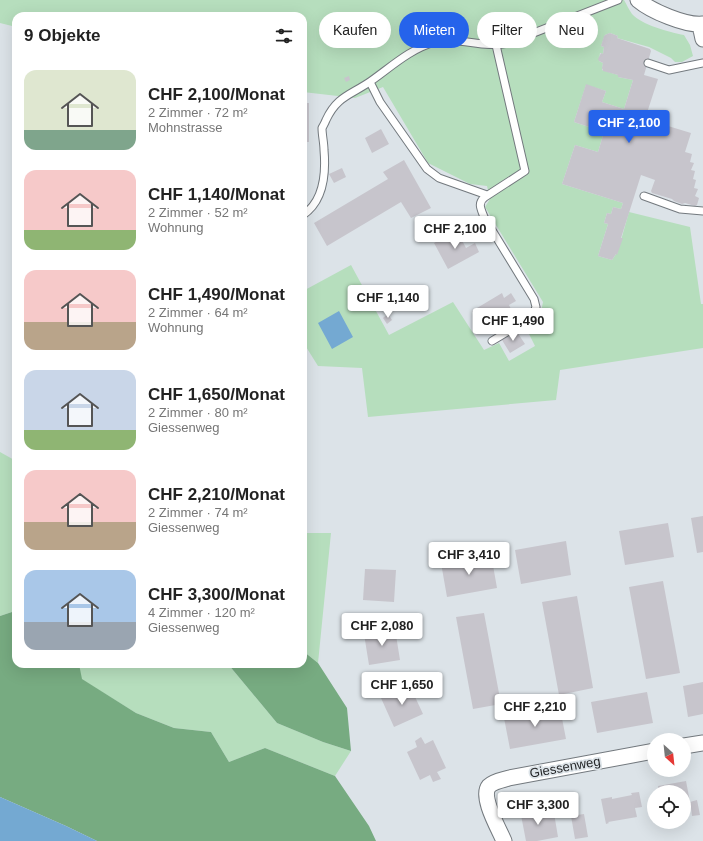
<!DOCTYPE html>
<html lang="de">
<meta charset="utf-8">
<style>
:root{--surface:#fff;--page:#f2f2f2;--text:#222;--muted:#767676;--accent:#2563eb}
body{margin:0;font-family:Helvetica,sans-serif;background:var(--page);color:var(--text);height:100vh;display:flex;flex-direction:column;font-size:15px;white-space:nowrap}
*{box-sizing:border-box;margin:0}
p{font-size:13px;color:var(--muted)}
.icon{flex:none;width:22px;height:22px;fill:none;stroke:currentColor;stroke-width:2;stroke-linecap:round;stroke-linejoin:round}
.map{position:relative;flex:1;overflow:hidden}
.details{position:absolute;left:12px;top:12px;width:295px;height:656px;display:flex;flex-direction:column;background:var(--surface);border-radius:12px;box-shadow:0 4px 16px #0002}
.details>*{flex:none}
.hud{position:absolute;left:319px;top:12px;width:324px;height:36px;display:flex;gap:8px}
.needle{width:26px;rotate:153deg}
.fabs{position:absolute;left:647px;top:733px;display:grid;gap:8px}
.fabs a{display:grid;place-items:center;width:44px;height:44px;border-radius:50%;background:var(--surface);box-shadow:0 4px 16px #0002;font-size:20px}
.price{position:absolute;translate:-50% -34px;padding:0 9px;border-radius:4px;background:#fff;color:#222;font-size:13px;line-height:26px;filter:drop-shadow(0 1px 2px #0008)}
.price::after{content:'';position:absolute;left:50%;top:24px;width:12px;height:9px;margin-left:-6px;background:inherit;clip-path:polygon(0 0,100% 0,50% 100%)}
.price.current{background:var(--accent);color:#fff}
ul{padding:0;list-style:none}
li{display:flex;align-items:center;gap:12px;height:100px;padding:0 12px}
li span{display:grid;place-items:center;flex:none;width:112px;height:80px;border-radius:12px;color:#555}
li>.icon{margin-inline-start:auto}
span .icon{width:48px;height:48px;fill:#fffc;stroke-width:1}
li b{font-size:17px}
h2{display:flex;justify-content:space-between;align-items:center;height:48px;padding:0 12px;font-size:17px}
.tag{padding:0 14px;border-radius:18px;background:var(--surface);box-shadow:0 4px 16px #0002;font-size:14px;line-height:36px}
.tag.current{background:var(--accent);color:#fff}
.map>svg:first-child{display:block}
.green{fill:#b6debd}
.forest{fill:#77ab81}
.water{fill:#74a9d2}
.building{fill:#c7c5cc}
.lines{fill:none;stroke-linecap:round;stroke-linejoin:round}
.service-casing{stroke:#73797e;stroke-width:9}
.minor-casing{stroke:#73797e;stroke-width:17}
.service{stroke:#fff;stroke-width:7}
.minor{stroke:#fff;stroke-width:15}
.labels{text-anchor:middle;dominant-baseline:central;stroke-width:3.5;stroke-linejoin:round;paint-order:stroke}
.street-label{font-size:13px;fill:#242628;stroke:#dce3e8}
</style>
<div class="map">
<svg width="703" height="841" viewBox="0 0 703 841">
<rect width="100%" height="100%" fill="#dce3e8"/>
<!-- green -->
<path class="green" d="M 0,0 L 624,0 C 627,5 629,10 632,14 C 642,25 669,32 684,35 L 690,45 L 693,56 L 682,62 L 675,62 L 671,58 L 649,47 L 617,38 L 618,36 L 610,33 L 605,35 L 601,46 L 604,47 L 603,54 L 600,53 L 599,61 L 603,63 L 602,70 L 618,75 L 618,77 L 633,80 L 624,109 L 602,102 L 606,91 L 586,85 L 574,122 L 604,132 L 598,152 L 575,145 L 562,184 L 623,203 L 621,209 L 613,207 L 611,214 L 607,213 L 604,223 L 608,224 L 598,256 L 612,260 L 616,254 L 617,254 L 629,212 L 690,227 L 701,304 L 703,304 L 703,348 L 560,370 L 556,400 L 368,417 L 362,368 L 318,366 L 303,342 L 303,291 L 351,265 L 389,335 L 453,302 L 484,350 L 499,343 L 509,361 L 535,346 L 526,328 L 540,317 L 543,302 L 485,207 L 490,199 L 487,186 L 470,184 L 428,163 L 383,87 L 355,98 L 303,92 L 303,16 L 16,16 L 16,27 L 0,23 Z
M 0,452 L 16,461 L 16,614 L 12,612 L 0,616 Z
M 303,533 L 331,533 L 318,663 L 303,651 Z
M 79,664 L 228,664 L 277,723 L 323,742 L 351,751 L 335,776 L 265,748 L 229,762 L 211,732 L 174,728 L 136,713 L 81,679 Z"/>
<!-- forest -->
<path class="forest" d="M 12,612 L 16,614 L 16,664 L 79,664 L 82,679 L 136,713 L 174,728 L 211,732 L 229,762 L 265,748 L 335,776 L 369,826 L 376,841 L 97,841 L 66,826 L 0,797 L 0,616 Z
M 303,651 L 318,663 L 347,708 L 351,751 L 323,742 L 277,723 L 228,664 L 303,664 Z"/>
<!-- water -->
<path class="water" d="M 339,311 L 353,337 L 332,349 L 318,323 Z
M 0,797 L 66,826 L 97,841 L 0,841 Z"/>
<!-- building -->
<path class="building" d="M 610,33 L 618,36 L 617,38 L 650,49 L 651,51 L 644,75 L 658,79 L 645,119 L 691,133 L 685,152 L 692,154 L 690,162 L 694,163 L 691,170 L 695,171 L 693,179 L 696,180 L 694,188 L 698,189 L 695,196 L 699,198 L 697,205 L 695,206 L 685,203 L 682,204 L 674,201 L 672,199 L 652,193 L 651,191 L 655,180 L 641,175 L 621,238 L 623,238 L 617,255 L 616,254 L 612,260 L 598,256 L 608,224 L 604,223 L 607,213 L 611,214 L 613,207 L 621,209 L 623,203 L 562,184 L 575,145 L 598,152 L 604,132 L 574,122 L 586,84 L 606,91 L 602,102 L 624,109 L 633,80 L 618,77 L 618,75 L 603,71 L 602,68 L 603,63 L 599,61 L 598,59 L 601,53 L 603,54 L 604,47 L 601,46 L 604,36 L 607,34 Z
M 349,76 L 350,80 L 346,82 L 344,78 Z
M 303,103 L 309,103 L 309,142 L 303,142 Z
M 381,129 L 389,144 L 372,153 L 365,138 Z
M 404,160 L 431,208 L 411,218 L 401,202 L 327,246 L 314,223 L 388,179 L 383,172 Z
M 342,168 L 346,177 L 334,183 L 329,174 Z
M 457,231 L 466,248 L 475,243 L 479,252 L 448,269 L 434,243 Z
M 502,293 L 504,298 L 511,293 L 516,301 L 509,305 L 513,313 L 484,330 L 472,311 Z
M 388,314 L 392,320 L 387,324 L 383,318 Z
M 517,332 L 525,344 L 510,353 L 502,340 Z
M 703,516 L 703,552 L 697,553 L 691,518 Z
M 668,523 L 674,557 L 625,565 L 619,531 Z
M 566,541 L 571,575 L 521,584 L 515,550 Z
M 491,554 L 497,588 L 447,597 L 441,563 Z
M 365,569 L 396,570 L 394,602 L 363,600 Z
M 663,581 L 680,673 L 646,679 L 629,587 Z
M 577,596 L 593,688 L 559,695 L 542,602 Z
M 484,613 L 501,704 L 473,709 L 456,617 Z
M 395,629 L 400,660 L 369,665 L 364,634 Z
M 703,682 L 703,714 L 688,717 L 683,686 Z
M 410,686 L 423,714 L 394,727 L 381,698 Z
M 647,692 L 653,723 L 597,733 L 591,702 Z
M 560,708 L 566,739 L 510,749 L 504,718 Z
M 421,737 L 425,744 L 433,740 L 446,768 L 437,772 L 441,779 L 433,782 L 430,775 L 420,780 L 407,752 L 417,747 L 415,741 Z
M 686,781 L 690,802 L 697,800 L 700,815 L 692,816 L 691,808 L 687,809 L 687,813 L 684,814 L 684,792 L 659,792 L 658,786 Z
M 639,792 L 642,807 L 635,808 L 637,817 L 608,822 L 609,823 L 606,824 L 601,799 L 612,797 L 612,799 L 632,795 L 631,793 Z
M 530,806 L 532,817 L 554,813 L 558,837 L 537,841 L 526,841 L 520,810 L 524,808 Z
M 584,814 L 588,837 L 575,839 L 571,816 Z"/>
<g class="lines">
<!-- service casing -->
<g class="service-casing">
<path id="service" d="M 648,63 L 669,70 L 703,63
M 370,82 L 380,102 L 427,169 L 439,178 L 487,195
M 644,196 L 680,209 L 703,211
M 303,215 C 324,201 326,173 324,150 C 324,143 322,135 322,128 C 323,126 325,123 326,120 C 337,96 351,95 371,81 C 391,67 410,49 435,42 C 459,36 483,49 508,43 L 618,0
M 492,341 L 532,317 L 536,307 L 534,299 L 484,217 C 481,209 477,203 485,197 L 525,171 L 496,45"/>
</g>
<!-- minor casing -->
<g class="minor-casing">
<path id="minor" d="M 638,0 C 651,11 686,26 703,24
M 700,25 L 703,39
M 684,746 L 703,743
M 504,841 C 499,829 480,797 489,786 C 494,781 503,780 509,778 L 654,751"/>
</g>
<!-- service -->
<use href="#service" class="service"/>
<!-- minor -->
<use href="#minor" class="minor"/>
</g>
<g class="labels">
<!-- street labels -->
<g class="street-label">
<text transform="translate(565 767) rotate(-10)">Giessenweg</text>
</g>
</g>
</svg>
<div class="fabs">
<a><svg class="needle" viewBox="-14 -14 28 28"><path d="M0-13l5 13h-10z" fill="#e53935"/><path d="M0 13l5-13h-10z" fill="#767676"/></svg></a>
<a><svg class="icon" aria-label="locate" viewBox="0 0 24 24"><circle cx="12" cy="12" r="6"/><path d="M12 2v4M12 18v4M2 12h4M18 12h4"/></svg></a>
</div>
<b class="price current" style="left:629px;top:144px">CHF 2,100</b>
<b class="price" style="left:455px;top:250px">CHF 2,100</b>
<b class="price" style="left:388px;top:319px">CHF 1,140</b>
<b class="price" style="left:513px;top:342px">CHF 1,490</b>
<b class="price" style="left:469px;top:576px">CHF 3,410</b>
<b class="price" style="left:382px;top:647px">CHF 2,080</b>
<b class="price" style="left:402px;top:706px">CHF 1,650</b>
<b class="price" style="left:535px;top:728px">CHF 2,210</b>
<b class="price" style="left:538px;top:826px">CHF 3,300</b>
<div class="hud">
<a class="tag">Kaufen</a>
<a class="tag current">Mieten</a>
<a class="tag">Filter</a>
<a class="tag">Neu</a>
</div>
<section class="details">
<h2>9 Objekte<svg class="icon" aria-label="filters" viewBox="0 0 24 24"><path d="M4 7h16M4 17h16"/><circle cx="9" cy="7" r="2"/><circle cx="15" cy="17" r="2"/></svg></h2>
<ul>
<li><span style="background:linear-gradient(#dfe7d0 75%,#7fa58c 0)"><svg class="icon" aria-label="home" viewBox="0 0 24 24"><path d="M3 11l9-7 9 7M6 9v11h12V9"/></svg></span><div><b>CHF 2,100/Monat</b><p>2 Zimmer · 72 m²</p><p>Mohnstrasse</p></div></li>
<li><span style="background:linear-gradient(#f6c9c9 75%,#8fb573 0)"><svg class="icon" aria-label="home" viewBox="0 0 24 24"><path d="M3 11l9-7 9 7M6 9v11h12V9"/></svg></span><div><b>CHF 1,140/Monat</b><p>2 Zimmer · 52 m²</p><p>Wohnung</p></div></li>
<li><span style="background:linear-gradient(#f6c9c9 65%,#b9a48a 0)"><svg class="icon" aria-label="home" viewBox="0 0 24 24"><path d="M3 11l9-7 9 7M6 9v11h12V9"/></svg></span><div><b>CHF 1,490/Monat</b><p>2 Zimmer · 64 m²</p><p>Wohnung</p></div></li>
<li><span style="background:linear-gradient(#c9d6e8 75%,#8fb573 0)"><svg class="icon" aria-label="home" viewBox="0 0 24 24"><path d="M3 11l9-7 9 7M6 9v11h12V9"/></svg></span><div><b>CHF 1,650/Monat</b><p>2 Zimmer · 80 m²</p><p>Giessenweg</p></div></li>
<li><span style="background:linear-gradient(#f6c9c9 65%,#b9a48a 0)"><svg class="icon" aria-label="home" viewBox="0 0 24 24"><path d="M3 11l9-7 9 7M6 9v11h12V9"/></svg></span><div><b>CHF 2,210/Monat</b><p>2 Zimmer · 74 m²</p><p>Giessenweg</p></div></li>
<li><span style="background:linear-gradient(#a9c7e8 65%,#9aa5b1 0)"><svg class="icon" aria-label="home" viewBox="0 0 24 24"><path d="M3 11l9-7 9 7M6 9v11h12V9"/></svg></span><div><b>CHF 3,300/Monat</b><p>4 Zimmer · 120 m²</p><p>Giessenweg</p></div></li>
</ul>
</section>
</div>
